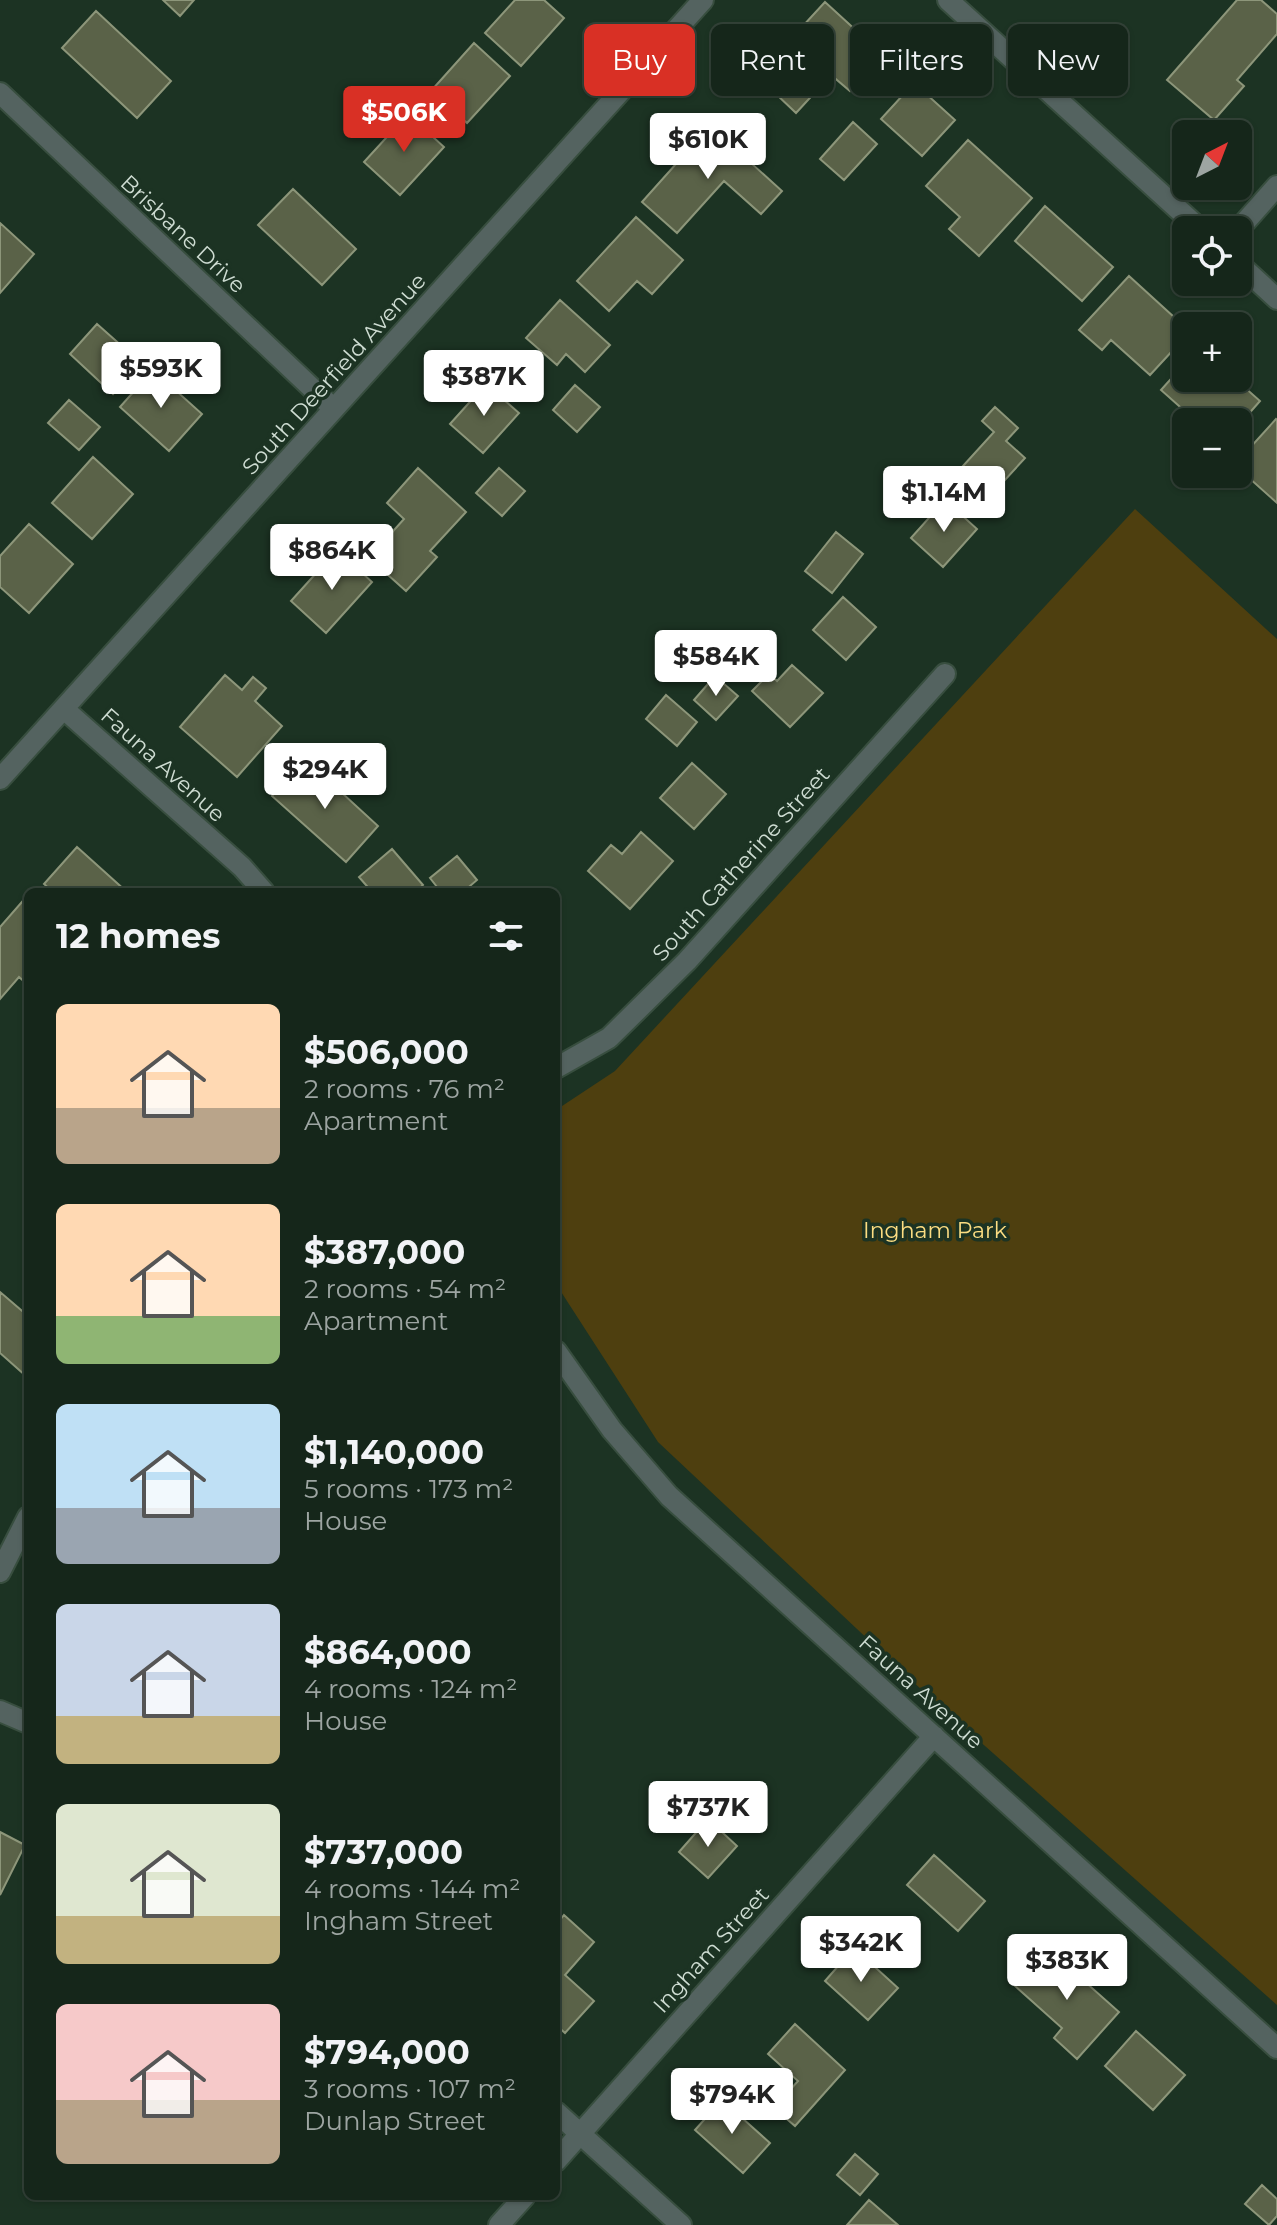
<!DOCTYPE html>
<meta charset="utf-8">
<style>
:root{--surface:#15261a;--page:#1e2e23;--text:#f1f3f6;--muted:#9da5a2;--line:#344339;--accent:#d93025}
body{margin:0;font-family:Montserrat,sans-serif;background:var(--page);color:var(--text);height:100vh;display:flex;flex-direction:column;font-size:30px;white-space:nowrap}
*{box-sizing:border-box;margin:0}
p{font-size:26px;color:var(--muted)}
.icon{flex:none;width:44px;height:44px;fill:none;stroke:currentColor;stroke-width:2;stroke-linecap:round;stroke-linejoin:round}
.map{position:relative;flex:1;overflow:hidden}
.drawer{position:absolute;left:24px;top:888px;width:536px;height:1312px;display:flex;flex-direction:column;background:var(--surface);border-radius:12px;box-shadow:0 2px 6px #0004,0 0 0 2px var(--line)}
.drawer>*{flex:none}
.hud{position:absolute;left:584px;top:24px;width:572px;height:72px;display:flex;gap:16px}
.needle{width:52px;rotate:42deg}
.tools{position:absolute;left:1172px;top:120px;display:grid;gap:16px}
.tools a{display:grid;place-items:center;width:80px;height:80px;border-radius:12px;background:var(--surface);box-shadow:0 2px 6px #0004,0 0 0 2px var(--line);font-size:40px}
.price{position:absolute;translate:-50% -68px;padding:0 18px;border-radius:8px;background:#fff;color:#222;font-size:26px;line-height:52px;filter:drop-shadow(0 2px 4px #0008)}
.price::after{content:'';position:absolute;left:50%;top:48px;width:24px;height:18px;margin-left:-12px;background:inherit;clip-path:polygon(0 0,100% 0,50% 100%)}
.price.active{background:var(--accent);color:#fff}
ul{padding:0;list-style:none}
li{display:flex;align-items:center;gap:24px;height:200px;padding:0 32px}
li span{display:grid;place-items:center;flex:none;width:224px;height:160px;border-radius:12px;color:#555}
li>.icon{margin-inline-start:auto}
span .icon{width:96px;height:96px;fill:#fffc;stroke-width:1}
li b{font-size:34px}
h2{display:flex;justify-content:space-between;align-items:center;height:96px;padding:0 32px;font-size:34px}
.tag{padding:0 28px;border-radius:12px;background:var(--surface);box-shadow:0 2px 6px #0004,0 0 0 2px var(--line);font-size:28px;line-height:72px}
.tag.active{background:var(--accent);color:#fff}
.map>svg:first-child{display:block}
.green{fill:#4e3f0f}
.building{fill:#5a6248;stroke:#8d967a;stroke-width:2}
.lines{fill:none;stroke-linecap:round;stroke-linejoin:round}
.minor-casing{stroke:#384e3f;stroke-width:24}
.minor{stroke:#546360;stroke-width:20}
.labels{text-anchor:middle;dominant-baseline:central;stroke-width:7;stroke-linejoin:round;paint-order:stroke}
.street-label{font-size:22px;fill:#cedcd2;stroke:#1c3323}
.park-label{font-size:22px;fill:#fcdd82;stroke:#1c3323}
</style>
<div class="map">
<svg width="1277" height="2225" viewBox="0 0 1277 2225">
<rect width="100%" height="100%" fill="#1c3323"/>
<!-- green -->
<path class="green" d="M 1135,509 L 1277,639 L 1277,2005 L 923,1691 L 658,1442 L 556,1284 L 556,1110 L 615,1071 Z"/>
<!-- building -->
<path class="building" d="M 163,0 L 194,0 L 180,16 Z
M 515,0 L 544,0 L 564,18 L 521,66 L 485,33 Z
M 1237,0 L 1261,0 L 1277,14 L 1277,34 L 1237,80 L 1244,86 L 1214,120 L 1167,80 Z
M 825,2 L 883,55 L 850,91 L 831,75 L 796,113 L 757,76 Z
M 96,11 L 171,81 L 137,118 L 62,48 Z
M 474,43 L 510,76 L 467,123 L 431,91 Z
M 914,83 L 955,120 L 922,156 L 881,119 Z
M 408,114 L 444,147 L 400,195 L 364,162 Z
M 853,122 L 877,144 L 844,180 L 820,159 Z
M 710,126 L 782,191 L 761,214 L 724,181 L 677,233 L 642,202 Z
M 968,140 L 1032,198 L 979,256 L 949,229 L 960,217 L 926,186 Z
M 293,189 L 356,249 L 322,285 L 258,225 Z
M 1045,206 L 1113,267 L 1082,301 L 1015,241 Z
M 636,217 L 683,260 L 652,294 L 637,281 L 609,311 L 577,281 Z
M 0,223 L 34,254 L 0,293 Z
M 1129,276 L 1186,328 L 1186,336 L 1150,375 L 1111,340 L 1102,350 L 1079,330 Z
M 560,300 L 610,345 L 585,372 L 566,354 L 557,365 L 526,338 Z
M 97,324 L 141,363 L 113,394 L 70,354 Z
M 1186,362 L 1186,378 L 1234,378 L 1260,401 L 1238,426 L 1238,422 L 1197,422 L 1161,390 Z
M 153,370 L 202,414 L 169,451 L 120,407 Z
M 486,384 L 519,413 L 483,453 L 450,424 Z
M 575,385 L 600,407 L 577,432 L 553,410 Z
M 69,400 L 100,427 L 79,450 L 48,423 Z
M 995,407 L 1018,428 L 1006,441 L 1025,458 L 993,493 L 963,466 L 994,432 L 982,421 Z
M 1276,419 L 1277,420 L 1277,503 L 1238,468 L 1238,461 Z
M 93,457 L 133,494 L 92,539 L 52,503 Z
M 418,468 L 466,512 L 430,551 L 437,557 L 406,591 L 369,558 L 404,519 L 387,503 Z
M 499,468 L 525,491 L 502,516 L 476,493 Z
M 945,500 L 977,529 L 943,567 L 911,538 Z
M 29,524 L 73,564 L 29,613 L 0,587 L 0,556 Z
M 836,532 L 863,554 L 832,593 L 805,571 Z
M 337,550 L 372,582 L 326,633 L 291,601 Z
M 843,597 L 876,627 L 846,660 L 813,630 Z
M 792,665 L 823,693 L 790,727 L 752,691 L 769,674 L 777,681 Z
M 225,675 L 242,690 L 253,677 L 266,688 L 255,701 L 282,726 L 237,777 L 180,727 Z
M 715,676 L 738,696 L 716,720 L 694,700 Z
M 666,695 L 697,722 L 677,746 L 646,719 Z
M 305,759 L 378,826 L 346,862 L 272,796 Z
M 692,763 L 726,794 L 694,829 L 660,798 Z
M 641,832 L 673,861 L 630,909 L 588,871 L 611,845 L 622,854 Z
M 77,847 L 127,892 L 53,892 L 44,884 Z
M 392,849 L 423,885 L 415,892 L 372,892 L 359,877 Z
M 457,856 L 477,880 L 463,892 L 441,892 L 430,878 Z
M 28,895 L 28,985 L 19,977 L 0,999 L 0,927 Z
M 0,1292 L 28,1316 L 26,1376 L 0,1353 Z
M 708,1819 L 737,1846 L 708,1878 L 679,1852 Z
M 0,1832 L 25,1845 L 0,1895 Z
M 934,1855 L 985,1901 L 958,1931 L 907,1885 Z
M 564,1915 L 594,1942 L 565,1975 L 594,2001 L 565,2033 L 556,2025 L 556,1925 Z
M 854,1948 L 898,1988 L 868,2020 L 825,1981 Z
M 1047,1948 L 1119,2012 L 1077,2059 L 1054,2038 L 1062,2028 L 1014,1985 Z
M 795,2024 L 845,2070 L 795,2126 L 774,2108 L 798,2081 L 768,2054 Z
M 1136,2031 L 1185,2075 L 1153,2110 L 1105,2066 Z
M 722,2100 L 770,2143 L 743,2173 L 695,2130 Z
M 855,2154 L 878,2174 L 860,2195 L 837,2175 Z
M 1262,2185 L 1277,2199 L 1277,2216 L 1269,2225 L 1245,2204 Z
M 869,2200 L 898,2225 L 847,2225 Z"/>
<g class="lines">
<!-- minor casing -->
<g class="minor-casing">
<path id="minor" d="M 948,0 L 1201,230
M 0,93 L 334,409
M 1238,230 L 1277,186
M 1238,263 L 1277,299
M 64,709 L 242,867 L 264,892
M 0,779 L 703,0
M 556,1068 L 609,1038 L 687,961 L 945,674
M 556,1351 L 612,1430 L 669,1496 L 1277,2048
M 0,1572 L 28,1517
M 0,1711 L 28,1723
M 556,2112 L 681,2225
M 556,2161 L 934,1736
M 499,2225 L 525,2196"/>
</g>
<!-- minor -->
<use href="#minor" class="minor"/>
</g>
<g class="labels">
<!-- street labels -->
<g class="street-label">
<text transform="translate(183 234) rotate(43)">Brisbane Drive</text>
<text transform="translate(334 374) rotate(-48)">South Deerfield Avenue</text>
<text transform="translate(163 765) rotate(42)">Fauna Avenue</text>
<text transform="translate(741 864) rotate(-48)">South Catherine Street</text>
<text transform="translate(921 1692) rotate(42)">Fauna Avenue</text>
<text transform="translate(711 1950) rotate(-48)">Ingham Street</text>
</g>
<!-- park labels -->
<g class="park-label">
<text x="935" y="1230">Ingham Park</text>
</g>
</g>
</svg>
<div class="tools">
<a><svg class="needle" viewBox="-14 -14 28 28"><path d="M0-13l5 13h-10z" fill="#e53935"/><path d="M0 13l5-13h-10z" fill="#9da5a2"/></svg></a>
<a><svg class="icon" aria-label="locate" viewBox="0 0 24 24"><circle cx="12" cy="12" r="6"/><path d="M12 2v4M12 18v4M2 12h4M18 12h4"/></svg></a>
<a>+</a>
<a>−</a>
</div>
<b class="price active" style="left:404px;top:154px">$506K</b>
<b class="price" style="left:708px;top:181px">$610K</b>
<b class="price" style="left:161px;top:410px">$593K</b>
<b class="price" style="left:484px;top:418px">$387K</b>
<b class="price" style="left:944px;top:534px">$1.14M</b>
<b class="price" style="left:332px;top:592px">$864K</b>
<b class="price" style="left:716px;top:698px">$584K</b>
<b class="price" style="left:325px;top:811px">$294K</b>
<b class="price" style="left:708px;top:1849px">$737K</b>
<b class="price" style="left:861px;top:1984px">$342K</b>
<b class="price" style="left:1067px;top:2002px">$383K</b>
<b class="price" style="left:732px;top:2136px">$794K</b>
<div class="hud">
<a class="tag active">Buy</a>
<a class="tag">Rent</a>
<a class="tag">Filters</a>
<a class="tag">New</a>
</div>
<section class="drawer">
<h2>12 homes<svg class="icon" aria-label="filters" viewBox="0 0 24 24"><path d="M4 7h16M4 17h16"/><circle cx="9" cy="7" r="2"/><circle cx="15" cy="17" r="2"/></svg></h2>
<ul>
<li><span style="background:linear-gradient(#ffd9b3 65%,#b9a48a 0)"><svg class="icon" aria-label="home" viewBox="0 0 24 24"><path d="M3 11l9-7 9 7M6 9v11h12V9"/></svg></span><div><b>$506,000</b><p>2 rooms · 76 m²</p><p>Apartment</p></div></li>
<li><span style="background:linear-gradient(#ffd9b3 70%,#8fb573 0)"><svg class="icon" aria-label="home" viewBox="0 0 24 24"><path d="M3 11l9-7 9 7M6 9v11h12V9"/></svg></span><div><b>$387,000</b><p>2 rooms · 54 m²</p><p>Apartment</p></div></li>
<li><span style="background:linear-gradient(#bfe0f5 65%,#9aa5b1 0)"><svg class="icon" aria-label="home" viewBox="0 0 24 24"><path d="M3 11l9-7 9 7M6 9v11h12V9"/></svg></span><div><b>$1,140,000</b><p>5 rooms · 173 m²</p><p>House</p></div></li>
<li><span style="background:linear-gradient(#c9d6e8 70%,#c2b280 0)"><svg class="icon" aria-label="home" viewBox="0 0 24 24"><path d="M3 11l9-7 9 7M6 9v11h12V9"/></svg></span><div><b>$864,000</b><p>4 rooms · 124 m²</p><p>House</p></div></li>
<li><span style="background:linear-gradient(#dfe7d0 70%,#c2b280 0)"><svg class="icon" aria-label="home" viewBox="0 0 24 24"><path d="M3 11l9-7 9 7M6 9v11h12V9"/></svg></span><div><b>$737,000</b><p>4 rooms · 144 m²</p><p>Ingham Street</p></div></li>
<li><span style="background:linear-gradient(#f6c9c9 60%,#b9a48a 0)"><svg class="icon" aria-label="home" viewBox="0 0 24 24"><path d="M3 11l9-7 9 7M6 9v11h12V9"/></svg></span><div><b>$794,000</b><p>3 rooms · 107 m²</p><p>Dunlap Street</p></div></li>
</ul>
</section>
</div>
